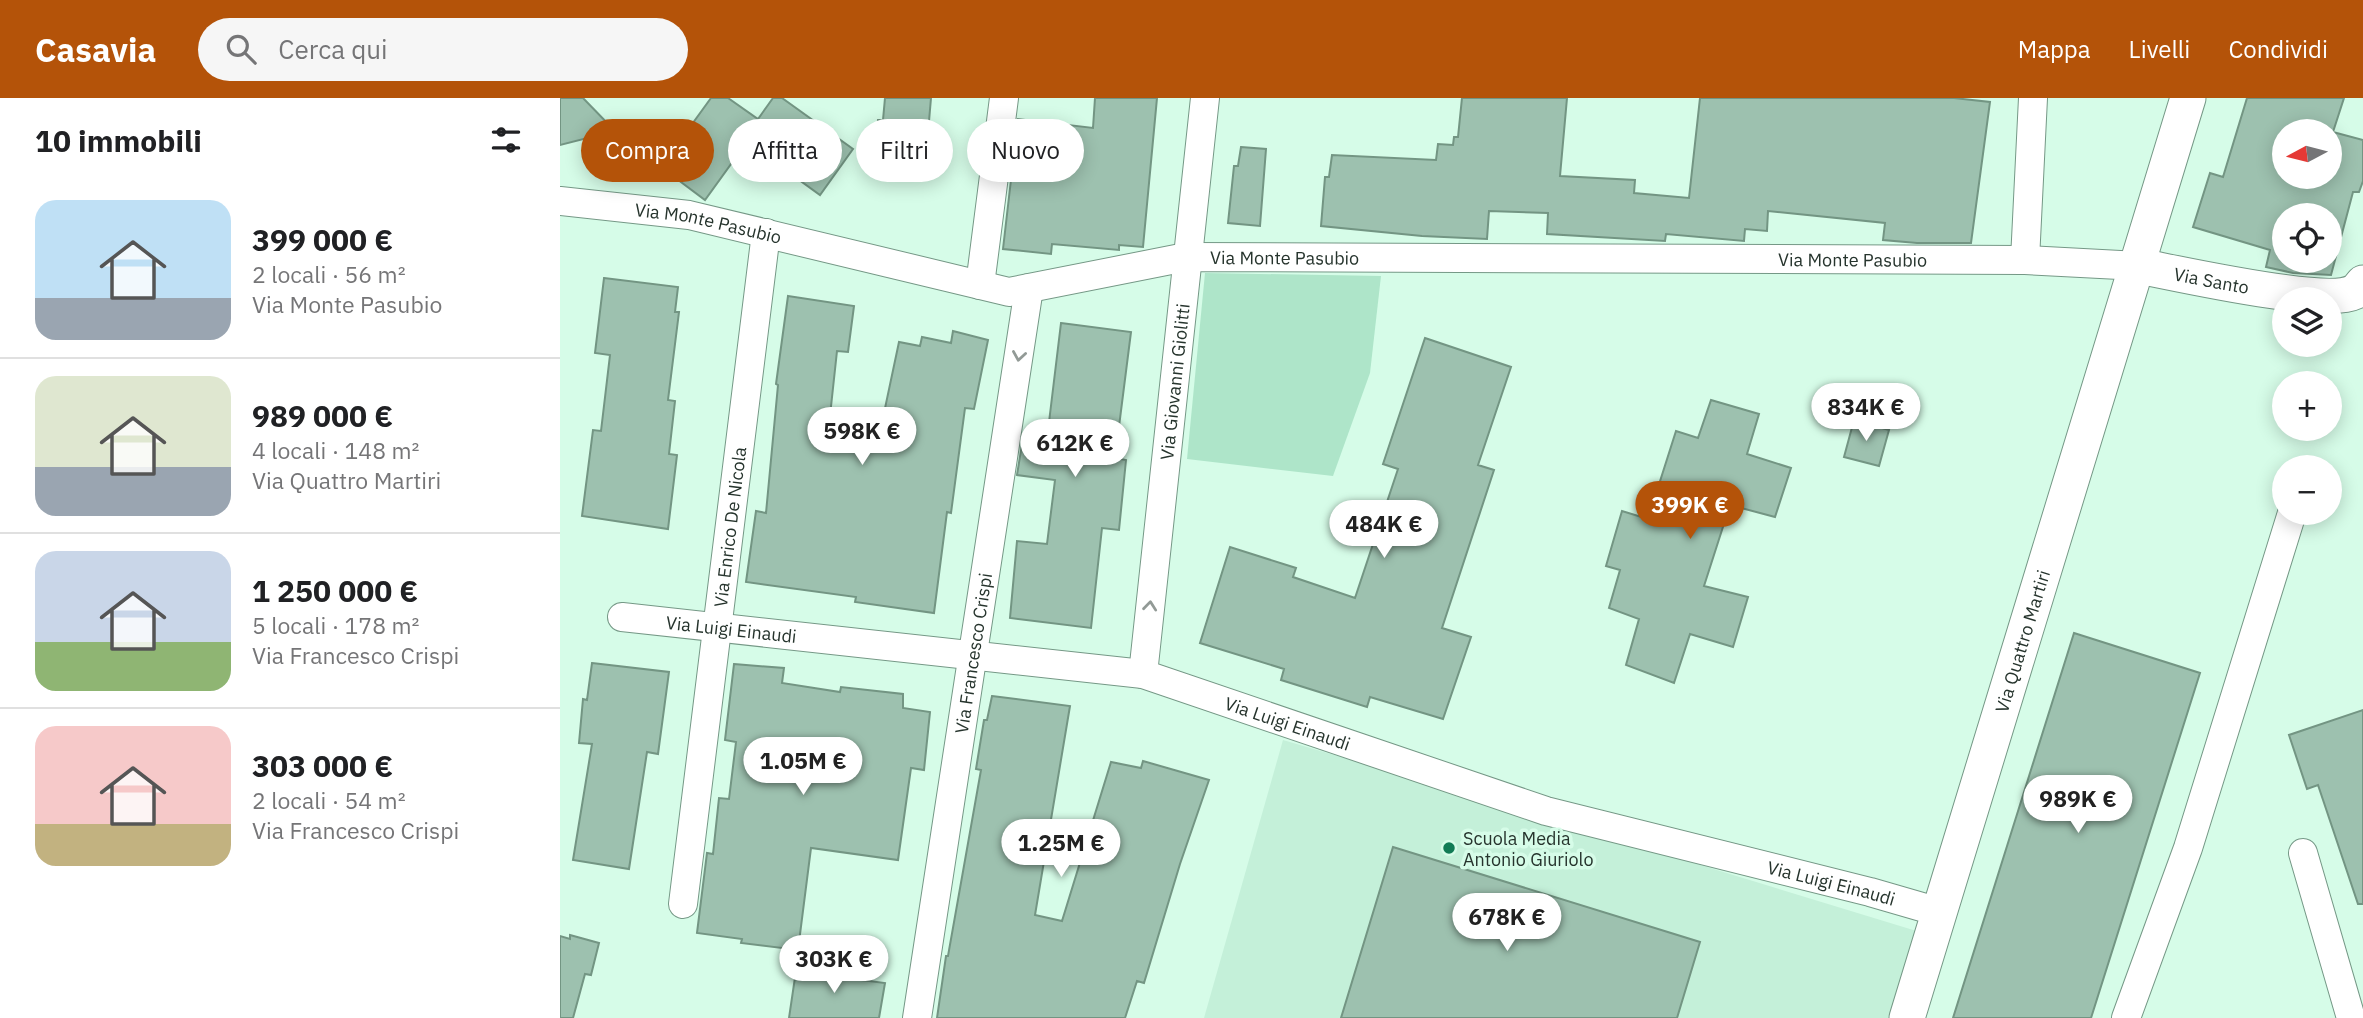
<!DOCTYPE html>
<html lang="it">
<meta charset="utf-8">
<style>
:root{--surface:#fff;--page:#f6f6f6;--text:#202124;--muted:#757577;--line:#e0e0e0;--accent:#b45309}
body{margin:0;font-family:"IBM Plex Sans",sans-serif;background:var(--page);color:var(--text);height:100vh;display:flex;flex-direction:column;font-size:26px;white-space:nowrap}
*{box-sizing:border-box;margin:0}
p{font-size:23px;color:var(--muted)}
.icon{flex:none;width:38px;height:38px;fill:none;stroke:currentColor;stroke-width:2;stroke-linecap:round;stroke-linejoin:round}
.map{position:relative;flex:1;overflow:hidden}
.sheet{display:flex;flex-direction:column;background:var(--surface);width:560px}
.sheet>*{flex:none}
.guide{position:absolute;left:21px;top:21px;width:665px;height:63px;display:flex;gap:14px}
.needle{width:46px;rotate:263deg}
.buttons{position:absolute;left:1712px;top:21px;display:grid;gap:14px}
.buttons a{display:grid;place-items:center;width:70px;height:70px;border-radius:50%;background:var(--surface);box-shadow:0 4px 18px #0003;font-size:35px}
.price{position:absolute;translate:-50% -60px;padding:0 16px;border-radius:24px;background:#fff;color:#222;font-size:23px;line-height:46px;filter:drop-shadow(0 2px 4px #0008)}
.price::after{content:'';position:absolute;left:50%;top:42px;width:21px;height:16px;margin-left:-10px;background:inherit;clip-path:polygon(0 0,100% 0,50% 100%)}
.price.selected{background:var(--accent);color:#fff}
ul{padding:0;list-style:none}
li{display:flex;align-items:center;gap:21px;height:175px;padding:0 35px}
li+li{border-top:2px solid var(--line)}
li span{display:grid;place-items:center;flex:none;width:196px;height:140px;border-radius:21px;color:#555}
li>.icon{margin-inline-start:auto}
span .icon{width:84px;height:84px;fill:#fffc;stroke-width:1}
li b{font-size:30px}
h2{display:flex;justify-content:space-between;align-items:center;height:84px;padding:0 35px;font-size:30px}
.tag{padding:0 24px;border-radius:32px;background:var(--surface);box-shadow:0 4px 18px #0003;font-size:24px;line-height:63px}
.tag.selected{background:var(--accent);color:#fff}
header{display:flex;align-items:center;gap:42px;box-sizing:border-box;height:98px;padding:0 35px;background:var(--accent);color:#fff}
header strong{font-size:33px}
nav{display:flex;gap:38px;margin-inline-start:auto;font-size:24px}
.search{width:490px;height:63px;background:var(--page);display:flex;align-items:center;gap:18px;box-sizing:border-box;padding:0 24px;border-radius:38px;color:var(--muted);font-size:26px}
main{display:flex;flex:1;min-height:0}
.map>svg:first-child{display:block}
.built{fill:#c4f0d9}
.green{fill:#aee5c9}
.building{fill:#9dc1af;stroke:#739583;stroke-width:2;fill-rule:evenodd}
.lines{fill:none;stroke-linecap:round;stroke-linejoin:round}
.minor-casing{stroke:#759886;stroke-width:30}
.tertiary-casing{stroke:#759886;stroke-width:37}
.minor{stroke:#fff;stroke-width:28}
.tertiary{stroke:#fff;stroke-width:35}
.oneway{stroke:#929a96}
.poi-dot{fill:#117b55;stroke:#d6fce8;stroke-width:2.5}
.labels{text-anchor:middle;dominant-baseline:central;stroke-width:7;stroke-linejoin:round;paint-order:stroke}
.street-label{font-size:18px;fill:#26342d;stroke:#d6fce8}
.poi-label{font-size:18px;fill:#26342d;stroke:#d6fce8;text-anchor:start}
</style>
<header>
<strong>Casavia</strong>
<div class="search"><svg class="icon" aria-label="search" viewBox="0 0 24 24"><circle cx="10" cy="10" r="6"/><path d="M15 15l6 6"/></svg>Cerca qui</div>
<nav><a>Mappa</a><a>Livelli</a><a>Condividi</a></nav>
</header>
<main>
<section class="sheet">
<h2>10 immobili<svg class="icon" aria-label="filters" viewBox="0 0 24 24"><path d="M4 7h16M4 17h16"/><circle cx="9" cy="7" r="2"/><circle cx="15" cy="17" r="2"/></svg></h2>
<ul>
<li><span style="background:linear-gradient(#bfe0f5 70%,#9aa5b1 0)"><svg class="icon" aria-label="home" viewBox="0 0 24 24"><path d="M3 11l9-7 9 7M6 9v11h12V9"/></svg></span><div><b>399 000 €</b><p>2 locali · 56 m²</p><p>Via Monte Pasubio</p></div></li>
<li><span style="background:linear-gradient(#dfe7d0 65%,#9aa5b1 0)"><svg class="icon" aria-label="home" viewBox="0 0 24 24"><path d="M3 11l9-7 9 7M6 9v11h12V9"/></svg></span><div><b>989 000 €</b><p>4 locali · 148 m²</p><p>Via Quattro Martiri</p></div></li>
<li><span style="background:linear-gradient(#c9d6e8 65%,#8fb573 0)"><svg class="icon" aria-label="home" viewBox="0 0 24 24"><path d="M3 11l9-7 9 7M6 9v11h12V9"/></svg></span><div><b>1 250 000 €</b><p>5 locali · 178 m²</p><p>Via Francesco Crispi</p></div></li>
<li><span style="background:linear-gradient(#f6c9c9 70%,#c2b280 0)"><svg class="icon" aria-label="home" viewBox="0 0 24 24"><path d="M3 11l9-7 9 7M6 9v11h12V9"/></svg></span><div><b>303 000 €</b><p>2 locali · 54 m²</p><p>Via Francesco Crispi</p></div></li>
</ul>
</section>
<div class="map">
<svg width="1803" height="920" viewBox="0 0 1803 920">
<rect width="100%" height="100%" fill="#d6fce8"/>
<!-- built -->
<path class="built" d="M 723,642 L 911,697 L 1386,842 L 1361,920 L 644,920 Z"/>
<!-- green -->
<path class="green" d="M 645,175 L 821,178 L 810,275 L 773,378 L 627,361 Z"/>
<!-- building -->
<path class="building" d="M 0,0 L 23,0 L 55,33 L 0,47 Z
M 151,0 L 168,0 L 198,21 L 213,0 L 222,0 L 293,51 L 260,97 L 187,44 L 145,102 L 101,69 Z
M 325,0 L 371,0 L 366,58 L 315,52 L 318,22 L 323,22 Z
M 535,0 L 597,0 L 583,149 L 559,147 L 559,152 L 492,146 L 491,156 L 443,151 L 458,21 L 533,30 Z
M 902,0 L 1007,0 L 1000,78 L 1075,82 L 1074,95 L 1129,100 L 1140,0 L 1394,0 L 1430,4 L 1411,145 L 1357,145 L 1323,142 L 1325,125 L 1208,113 L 1207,133 L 1185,131 L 1184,143 L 1106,136 L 1105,143 L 987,136 L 988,115 L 929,113 L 927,141 L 862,138 L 761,128 L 765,79 L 769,79 L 772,57 L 876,62 L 878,46 L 893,47 L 894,39 L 898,39 Z
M 1687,0 L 1784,0 L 1773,34 L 1803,42 L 1803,83 L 1799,94 L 1793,94 L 1771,177 L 1733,175 L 1706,169 L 1710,152 L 1633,129 L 1650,75 L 1663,79 ZM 1724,33 L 1769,33 L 1769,79 L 1724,79 ZM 1724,117 L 1769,117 L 1769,163 L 1724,163 Z
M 681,49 L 706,51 L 700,128 L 668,125 L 674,68 L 678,68 Z
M 44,180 L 118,189 L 115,214 L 119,214 L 108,302 L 115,303 L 109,356 L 117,357 L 108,431 L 22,418 L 33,332 L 41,333 L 50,257 L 35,255 Z
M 228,198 L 294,208 L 288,254 L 277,253 L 269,327 L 320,334 L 339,244 L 360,248 L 362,239 L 391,245 L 393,233 L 428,242 L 414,311 L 405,310 L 391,415 L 387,414 L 374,515 L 295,504 L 296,499 L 186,484 L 196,413 L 206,415 L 218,287 L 216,286 Z
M 501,225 L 571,234 L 555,360 L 566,362 L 559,432 L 542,430 L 531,530 L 450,520 L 457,443 L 487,446 L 495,382 L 457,377 L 462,346 L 486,349 Z
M 865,240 L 951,269 L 918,367 L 934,372 L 882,530 L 911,539 L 883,621 L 810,599 L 807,609 L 721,582 L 724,571 L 640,545 L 670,449 L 736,470 L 733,479 L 795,500 L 838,371 L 823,366 Z
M 1151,302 L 1199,316 L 1187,356 L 1231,370 L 1215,419 L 1170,407 L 1144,488 L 1188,499 L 1173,549 L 1130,536 L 1114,585 L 1066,567 L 1079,521 L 1049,510 L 1060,472 L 1046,468 L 1062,413 L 1088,421 L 1116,333 L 1138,340 Z
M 1294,322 L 1329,332 L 1319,368 L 1284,359 Z
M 1514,535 L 1640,575 L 1531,920 L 1393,920 Z
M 32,565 L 109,574 L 98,656 L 87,654 L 69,771 L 13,762 L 32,646 L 19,645 L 23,601 L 27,602 Z
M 174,566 L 224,570 L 222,585 L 280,594 L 281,589 L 343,596 L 343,610 L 370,614 L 364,672 L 351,670 L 338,762 L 251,750 L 238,852 L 181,845 L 182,841 L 137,835 L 147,755 L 153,756 L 159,700 L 169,701 L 176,644 L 165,642 Z
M 432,598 L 510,608 L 475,817 L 502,823 L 551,664 L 581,670 L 583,663 L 649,682 L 620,766 L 584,885 L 577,883 L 565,920 L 377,920 L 386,858 L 388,858 L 421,672 L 416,671 L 424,622 L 427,622 Z
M 1803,612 L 1803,806 L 1798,806 L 1758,687 L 1747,691 L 1729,637 Z
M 833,749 L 1140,844 L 1117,920 L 781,920 Z
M 10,837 L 39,845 L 31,877 L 25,876 L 13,920 L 0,920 L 0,838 L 10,841 Z
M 237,866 L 294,874 L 294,881 L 325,885 L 319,920 L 229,920 Z"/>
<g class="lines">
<!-- minor casing -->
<g class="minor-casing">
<g id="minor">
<path id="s1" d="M 0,103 L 129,117 L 449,194 L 626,159 L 1465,162 L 1579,168"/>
<path d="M 1465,162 L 1473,0"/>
<path d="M 420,187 L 444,0"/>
<path id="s2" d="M 62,519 L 583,576 L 986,713 L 1310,794 L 1379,814"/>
<path id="s3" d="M 583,576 L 645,0"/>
<path d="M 1743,755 L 1791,920"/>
<path id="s4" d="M 123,806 L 206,135"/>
<path id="s5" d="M 357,920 L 469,190"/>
<path d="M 1566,920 L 1628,750 L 1732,415"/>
</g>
</g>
<!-- tertiary casing -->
<g class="tertiary-casing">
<g id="tertiary">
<path id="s6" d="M 1579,168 C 1616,175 1769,210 1796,193 C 1799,191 1801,187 1803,185"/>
<path id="s7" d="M 1347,920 L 1628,0"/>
</g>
</g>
<!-- minor -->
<use href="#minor" class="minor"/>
<!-- tertiary -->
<use href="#tertiary" class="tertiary"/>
</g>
<!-- one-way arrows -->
<defs><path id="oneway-chevron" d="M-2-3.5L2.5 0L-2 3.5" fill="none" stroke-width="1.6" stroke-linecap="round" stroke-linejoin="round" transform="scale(1.75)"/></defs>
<g class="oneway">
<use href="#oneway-chevron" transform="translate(459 258) rotate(99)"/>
<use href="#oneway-chevron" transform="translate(590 508) rotate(-84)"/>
</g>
<!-- markers -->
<circle class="poi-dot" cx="889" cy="750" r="7"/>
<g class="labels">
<!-- street labels -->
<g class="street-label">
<text stroke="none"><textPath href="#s1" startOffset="150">Via Monte Pasubio</textPath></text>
<text stroke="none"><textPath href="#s1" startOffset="738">Via Monte Pasubio</textPath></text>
<text stroke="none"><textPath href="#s1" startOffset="1306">Via Monte Pasubio</textPath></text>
<text stroke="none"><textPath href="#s6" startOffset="74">Via Santo</textPath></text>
<text stroke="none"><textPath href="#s3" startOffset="294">Via Giovanni Giolitti</textPath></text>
<text stroke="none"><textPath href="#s4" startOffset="380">Via Enrico De Nicola</textPath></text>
<text stroke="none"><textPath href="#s2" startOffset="110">Via Luigi Einaudi</textPath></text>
<text stroke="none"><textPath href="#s7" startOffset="394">Via Quattro Martiri</textPath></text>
<text stroke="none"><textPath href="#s5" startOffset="369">Via Francesco Crispi</textPath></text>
<text stroke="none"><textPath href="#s2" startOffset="677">Via Luigi Einaudi</textPath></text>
<text stroke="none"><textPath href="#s2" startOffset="1244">Via Luigi Einaudi</textPath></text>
</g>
<!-- poi labels -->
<g class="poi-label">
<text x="903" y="740">Scuola Media<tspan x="903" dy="21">Antonio Giuriolo</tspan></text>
</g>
</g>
</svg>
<div class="buttons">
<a><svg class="needle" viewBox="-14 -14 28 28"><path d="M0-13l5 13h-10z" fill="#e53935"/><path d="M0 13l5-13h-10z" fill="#757577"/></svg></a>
<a><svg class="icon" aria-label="locate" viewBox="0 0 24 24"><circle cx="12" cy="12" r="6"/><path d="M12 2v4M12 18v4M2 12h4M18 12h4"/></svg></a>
<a><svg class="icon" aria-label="layers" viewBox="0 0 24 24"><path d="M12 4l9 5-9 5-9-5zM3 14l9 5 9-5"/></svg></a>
<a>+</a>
<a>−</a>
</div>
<b class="price" style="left:1306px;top:345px">834K €</b>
<b class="price" style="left:302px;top:369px">598K €</b>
<b class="price" style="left:515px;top:381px">612K €</b>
<b class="price selected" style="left:1130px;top:443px">399K €</b>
<b class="price" style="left:824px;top:462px">484K €</b>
<b class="price" style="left:243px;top:699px">1.05M €</b>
<b class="price" style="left:1518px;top:737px">989K €</b>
<b class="price" style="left:501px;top:781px">1.25M €</b>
<b class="price" style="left:947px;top:855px">678K €</b>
<b class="price" style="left:274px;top:897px">303K €</b>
<div class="guide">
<a class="tag selected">Compra</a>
<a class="tag">Affitta</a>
<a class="tag">Filtri</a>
<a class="tag">Nuovo</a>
</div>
</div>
</main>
